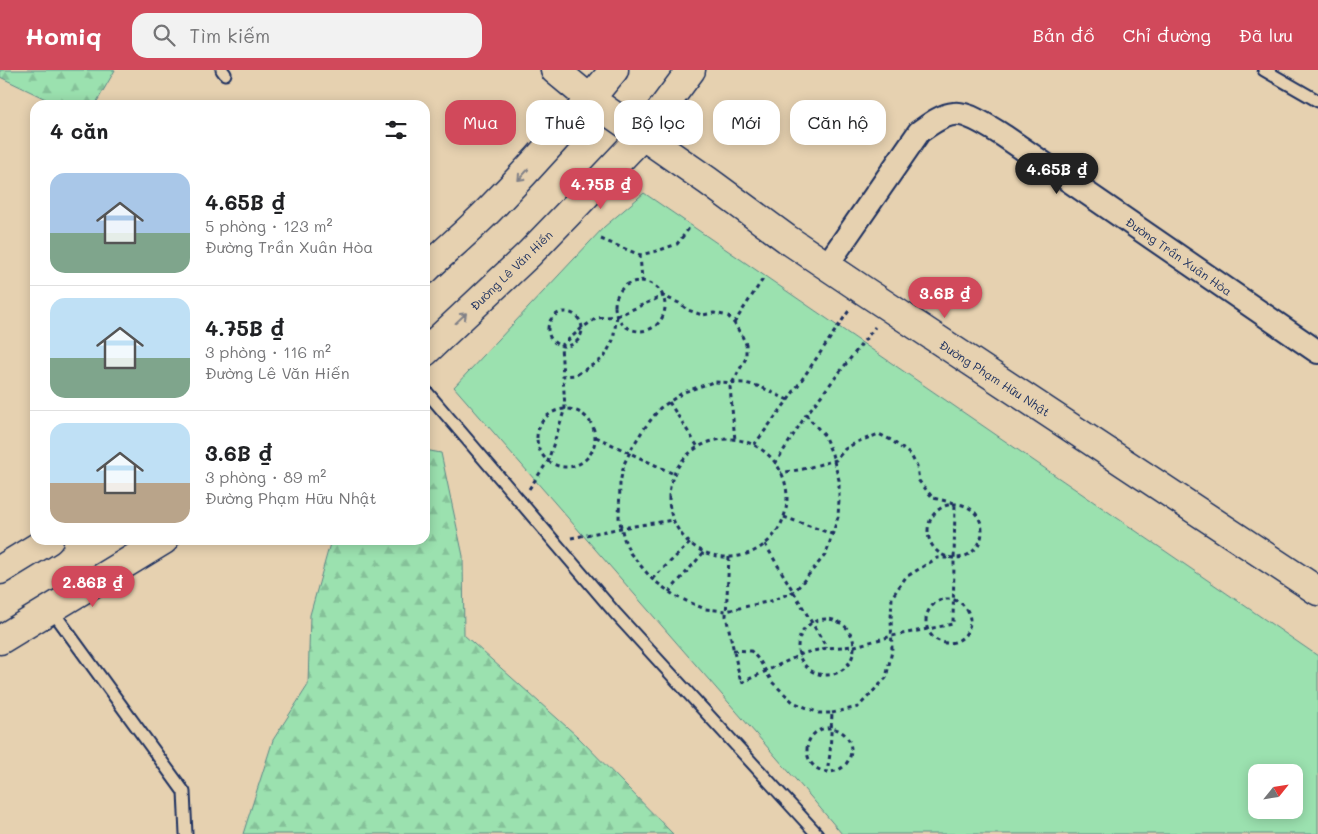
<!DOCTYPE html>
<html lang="vi">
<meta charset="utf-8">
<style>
:root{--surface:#fff;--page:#f2f2f2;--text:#202124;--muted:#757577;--line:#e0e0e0;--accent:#d1495b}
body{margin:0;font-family:Mali,sans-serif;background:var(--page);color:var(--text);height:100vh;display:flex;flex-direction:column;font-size:19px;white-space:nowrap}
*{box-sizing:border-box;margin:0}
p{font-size:16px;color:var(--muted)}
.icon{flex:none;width:28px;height:28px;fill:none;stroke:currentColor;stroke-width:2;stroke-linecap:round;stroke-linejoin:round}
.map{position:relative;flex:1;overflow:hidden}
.details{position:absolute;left:30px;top:30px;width:400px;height:445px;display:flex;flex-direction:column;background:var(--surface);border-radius:15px;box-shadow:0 2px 12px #0003}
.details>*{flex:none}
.hud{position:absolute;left:445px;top:30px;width:475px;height:45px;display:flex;gap:10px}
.needle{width:32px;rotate:60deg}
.fabs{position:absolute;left:1248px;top:694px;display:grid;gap:10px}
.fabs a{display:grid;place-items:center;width:55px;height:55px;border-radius:10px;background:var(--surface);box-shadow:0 2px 12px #0003;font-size:25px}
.price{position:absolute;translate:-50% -42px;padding:0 11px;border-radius:18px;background:var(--accent);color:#fff;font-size:16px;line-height:32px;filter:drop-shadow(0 1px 2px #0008)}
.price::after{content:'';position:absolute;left:50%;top:30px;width:15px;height:11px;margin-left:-8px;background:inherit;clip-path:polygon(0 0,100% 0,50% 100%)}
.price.selected{background:#222;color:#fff}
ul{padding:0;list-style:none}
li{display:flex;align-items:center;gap:15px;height:125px;padding:0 20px}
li+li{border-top:1px solid var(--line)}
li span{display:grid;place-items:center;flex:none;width:140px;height:100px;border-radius:15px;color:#555}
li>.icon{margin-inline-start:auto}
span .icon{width:60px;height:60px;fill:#fffc;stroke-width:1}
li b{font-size:21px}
h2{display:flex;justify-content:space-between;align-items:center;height:60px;padding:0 20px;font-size:21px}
.tag{padding:0 18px;border-radius:15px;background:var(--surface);box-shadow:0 2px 12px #0003;font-size:18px;line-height:45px}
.tag.selected{background:var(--accent);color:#fff}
header{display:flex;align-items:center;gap:30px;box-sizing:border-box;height:70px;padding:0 25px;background:var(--accent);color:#fff}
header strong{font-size:24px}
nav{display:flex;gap:28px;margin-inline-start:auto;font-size:18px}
.search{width:350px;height:45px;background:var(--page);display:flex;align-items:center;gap:12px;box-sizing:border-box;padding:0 18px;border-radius:15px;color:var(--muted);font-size:19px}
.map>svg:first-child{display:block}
.green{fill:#9be1af;stroke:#5b8886;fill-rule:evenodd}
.forest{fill:url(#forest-firs);stroke:#5b8886}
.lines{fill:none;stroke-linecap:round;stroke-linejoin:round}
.lane-casing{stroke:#1b2f5e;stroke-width:15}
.street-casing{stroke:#1b2f5e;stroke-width:26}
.secondary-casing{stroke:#1b2f5e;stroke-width:31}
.path{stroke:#1b2f5e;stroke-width:3;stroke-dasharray:4 4;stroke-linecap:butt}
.lane{stroke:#e6d1b0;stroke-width:11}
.street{stroke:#e6d1b0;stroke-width:22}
.secondary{stroke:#e6d1b0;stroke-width:28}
.oneway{stroke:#808087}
.labels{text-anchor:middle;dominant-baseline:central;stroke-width:4;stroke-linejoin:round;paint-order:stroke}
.street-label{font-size:12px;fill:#1b2f5e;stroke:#e6d1b0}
</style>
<header>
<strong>Homiq</strong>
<div class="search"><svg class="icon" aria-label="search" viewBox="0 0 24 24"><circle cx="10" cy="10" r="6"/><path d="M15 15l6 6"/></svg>Tìm kiếm</div>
<nav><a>Bản đồ</a><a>Chỉ đường</a><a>Đã lưu</a></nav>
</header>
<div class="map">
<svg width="1318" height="764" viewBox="0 0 1318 764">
<defs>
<pattern id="forest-firs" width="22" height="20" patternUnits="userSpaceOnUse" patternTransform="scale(1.25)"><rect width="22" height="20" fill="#9be1af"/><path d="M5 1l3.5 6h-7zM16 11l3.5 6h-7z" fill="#85c199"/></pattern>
</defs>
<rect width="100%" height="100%" fill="#e6d1b0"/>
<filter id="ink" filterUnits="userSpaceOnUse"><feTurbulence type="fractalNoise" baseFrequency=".02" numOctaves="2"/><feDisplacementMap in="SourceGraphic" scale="10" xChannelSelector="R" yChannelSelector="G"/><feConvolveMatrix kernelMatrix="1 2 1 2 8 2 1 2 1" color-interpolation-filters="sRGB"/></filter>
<g filter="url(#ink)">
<!-- green -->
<path class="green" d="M 644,123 L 1318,586 L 1318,764 L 842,764 L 810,726 L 454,317 L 604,157 ZM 1256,702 L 1294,702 L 1294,740 L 1256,740 Z"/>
<!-- forest -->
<path class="forest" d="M 0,0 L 115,0 L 95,35 L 58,35 L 0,7 Z
M 425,380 L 441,383 L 463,486 L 464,565 L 577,666 L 673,764 L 243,764 L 273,670 L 308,615 L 310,545 L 331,470 L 425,470 Z"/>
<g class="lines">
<!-- lane casing -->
<g class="lane-casing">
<path id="lane" d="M 222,0 L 225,4
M 1264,0 L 1318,31
M 425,320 L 616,544 L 817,764
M 51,539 L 184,722 L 186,764"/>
</g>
<!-- street casing -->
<g class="street-casing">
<path id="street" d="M 827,195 L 919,62 C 929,55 941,45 954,44 C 968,42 991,58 1004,66 L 1318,282"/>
</g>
<!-- secondary casing -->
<g class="secondary-casing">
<path id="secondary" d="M 555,0 L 590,29 L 708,111 L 787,169 L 863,220 L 1318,521
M 425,200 C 447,179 471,159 492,137 C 535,93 575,48 614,0
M 425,282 L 529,184 L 585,126 L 642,66 L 691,0
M 0,500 L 49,470
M 0,570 L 164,470"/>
</g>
<!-- path -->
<path class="path" d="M 601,169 L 640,185 L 657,181 L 677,174 L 690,157
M 640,185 L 642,210
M615 236a25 25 0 1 1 50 0a25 25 0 1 1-50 0Z
M548 259a17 17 0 1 1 34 0a17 17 0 1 1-34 0Z
M 617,246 L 663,226 L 679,233 L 688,240 L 702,245 L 714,243 L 728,246 L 734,253 L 742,266 L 746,274 L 746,288 L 730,317 L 735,370
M 617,246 L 613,270 L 604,288 L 576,305 L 563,306 L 561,276 L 582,258 L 597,248 Z
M 734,253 L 763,209
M 788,330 L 761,317 L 745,313 L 713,312 L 684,322 L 660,338 L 643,360 L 633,376 L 624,394 L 620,413 L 619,448 L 624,469 L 630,483 L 652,509 L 675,526 L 705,539 L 726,541 L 771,531 L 795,521 L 826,484 L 838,447 L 839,430 L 839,410 L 832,384 L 824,365 L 806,345
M 669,332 L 698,377
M537 368a29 29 0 1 1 58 0a29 29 0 1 1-58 0Z
M 596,367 L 674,404
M669 428a59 59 0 1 1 118 0a59 59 0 1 1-118 0Z
M 754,375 L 788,330 L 850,239
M 775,394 L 806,345 L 875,257
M 529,419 L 548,391 L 565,338 L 563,306
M928 461a27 27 0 1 1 54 0a27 27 0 1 1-54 0Z
M 784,447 L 832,464
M 571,468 L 621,458 L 673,450
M 765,474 L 827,578
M 729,487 L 726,546 L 741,613 L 804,583 L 827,578 L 855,576 L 892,566 L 953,554 L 955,433 L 933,428 L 919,411 L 917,397 L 911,385 L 891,370 L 879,364 L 857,372 L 845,379 L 836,390 L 803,399 L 781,403
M 652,509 L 690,473
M 669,522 L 704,482
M926 551a22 22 0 1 1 44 0a22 22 0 1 1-44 0Z
M798 577a28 28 0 1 1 56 0a28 28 0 1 1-56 0Z
M 733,580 L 751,581 L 760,591 L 772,612 L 793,632 L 819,643 L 832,643 L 830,684 L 827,702
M 832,643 L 858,637 L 886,608 L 892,581 L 891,549 L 892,527 L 906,507 L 937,488 L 954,488
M807 680a22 22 0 1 1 44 0a22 22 0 1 1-44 0Z"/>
<!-- lane -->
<use href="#lane" class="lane"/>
<!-- street -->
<use href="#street" class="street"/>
<!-- secondary -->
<use href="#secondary" class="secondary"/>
</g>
<!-- one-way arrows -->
<defs><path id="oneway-shaft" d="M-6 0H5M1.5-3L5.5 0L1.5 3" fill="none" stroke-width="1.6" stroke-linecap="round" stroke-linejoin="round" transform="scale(1.25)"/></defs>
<g class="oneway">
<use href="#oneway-shaft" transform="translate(523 105) rotate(133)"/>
<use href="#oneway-shaft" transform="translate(461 248) rotate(-43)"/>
</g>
</g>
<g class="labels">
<!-- street labels -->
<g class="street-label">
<text transform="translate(1179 186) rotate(35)">Đường Trần Xuân Hòa</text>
<text transform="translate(511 200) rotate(-44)">Đường Lê Văn Hiến</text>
<text transform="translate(995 308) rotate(33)">Đường Phạm Hữu Nhật</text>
</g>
</g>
</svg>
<div class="fabs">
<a><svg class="needle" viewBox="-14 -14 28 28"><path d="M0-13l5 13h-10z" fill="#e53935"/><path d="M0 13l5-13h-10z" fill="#757577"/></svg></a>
</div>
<b class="price selected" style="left:1057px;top:125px">4.65B ₫</b>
<b class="price" style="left:601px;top:140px">4.75B ₫</b>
<b class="price" style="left:945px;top:249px">3.6B ₫</b>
<b class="price" style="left:93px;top:538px">2.86B ₫</b>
<div class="hud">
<a class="tag selected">Mua</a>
<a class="tag">Thuê</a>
<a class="tag">Bộ lọc</a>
<a class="tag">Mới</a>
<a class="tag">Căn hộ</a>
</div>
<section class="details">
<h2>4 căn<svg class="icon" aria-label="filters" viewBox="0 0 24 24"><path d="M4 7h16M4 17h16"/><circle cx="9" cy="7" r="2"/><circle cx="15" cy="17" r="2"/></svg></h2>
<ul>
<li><span style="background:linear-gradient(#a9c7e8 60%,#7fa58c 0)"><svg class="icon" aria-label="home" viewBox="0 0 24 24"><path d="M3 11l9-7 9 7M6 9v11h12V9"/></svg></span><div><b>4.65B ₫</b><p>5 phòng · 123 m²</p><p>Đường Trần Xuân Hòa</p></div></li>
<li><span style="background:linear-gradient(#bfe0f5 60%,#7fa58c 0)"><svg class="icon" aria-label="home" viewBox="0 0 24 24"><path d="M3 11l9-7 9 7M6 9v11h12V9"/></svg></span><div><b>4.75B ₫</b><p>3 phòng · 116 m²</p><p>Đường Lê Văn Hiến</p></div></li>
<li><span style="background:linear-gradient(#bfe0f5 60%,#b9a48a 0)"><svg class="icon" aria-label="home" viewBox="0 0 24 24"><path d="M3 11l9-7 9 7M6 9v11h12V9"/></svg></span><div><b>3.6B ₫</b><p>3 phòng · 89 m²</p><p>Đường Phạm Hữu Nhật</p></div></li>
</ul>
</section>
</div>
